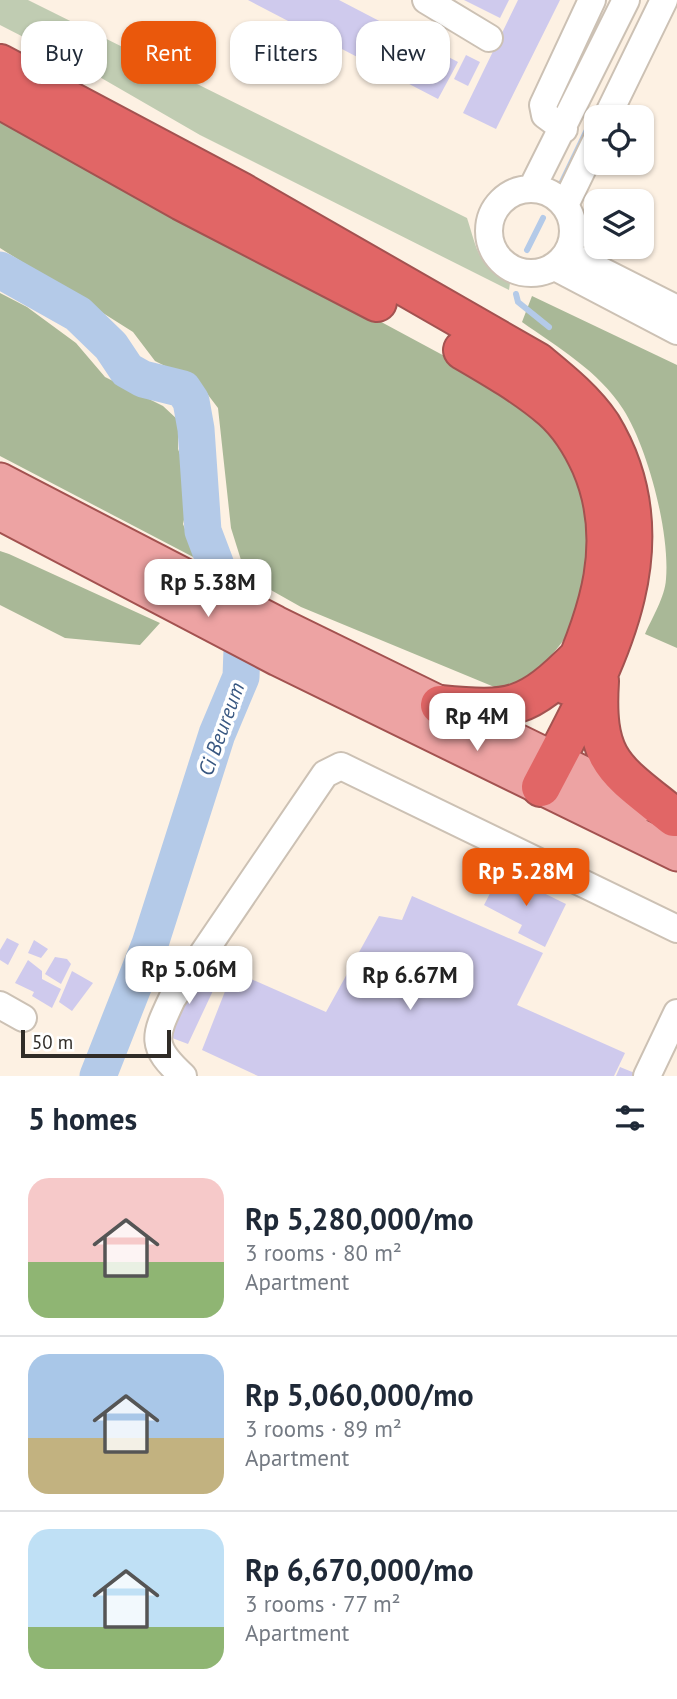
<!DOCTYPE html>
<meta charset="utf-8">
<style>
:root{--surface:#fff;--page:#f6f6f7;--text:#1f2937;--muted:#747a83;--line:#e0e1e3;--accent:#ea580c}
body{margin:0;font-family:"PT Sans",sans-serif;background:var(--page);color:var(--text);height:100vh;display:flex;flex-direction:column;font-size:26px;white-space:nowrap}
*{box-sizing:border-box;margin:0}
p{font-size:23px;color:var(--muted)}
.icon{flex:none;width:38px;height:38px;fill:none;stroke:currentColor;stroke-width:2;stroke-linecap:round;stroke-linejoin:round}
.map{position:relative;height:1076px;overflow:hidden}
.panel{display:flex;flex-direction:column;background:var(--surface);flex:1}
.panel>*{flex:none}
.hud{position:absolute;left:21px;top:21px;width:635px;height:63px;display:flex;gap:14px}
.buttons{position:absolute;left:584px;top:105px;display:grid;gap:14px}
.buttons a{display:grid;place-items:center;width:70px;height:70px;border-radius:14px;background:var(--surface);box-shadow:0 2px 5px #0004;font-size:35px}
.scale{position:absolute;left:21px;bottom:18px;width:150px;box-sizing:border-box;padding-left:7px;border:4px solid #302c27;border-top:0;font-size:19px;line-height:24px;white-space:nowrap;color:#302c27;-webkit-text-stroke:5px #fff;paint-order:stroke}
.price{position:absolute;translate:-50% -60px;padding:0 16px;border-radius:14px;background:#fff;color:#222;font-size:23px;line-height:46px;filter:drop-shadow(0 2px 4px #0008)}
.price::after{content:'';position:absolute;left:50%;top:42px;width:21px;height:16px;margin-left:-10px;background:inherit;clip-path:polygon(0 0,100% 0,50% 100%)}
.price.on{background:var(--accent);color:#fff}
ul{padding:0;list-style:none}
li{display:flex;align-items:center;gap:21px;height:175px;padding:0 28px}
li+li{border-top:2px solid var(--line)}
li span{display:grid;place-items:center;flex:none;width:196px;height:140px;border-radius:21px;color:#555}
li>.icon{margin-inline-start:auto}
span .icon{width:84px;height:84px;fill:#fffc;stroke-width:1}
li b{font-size:30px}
h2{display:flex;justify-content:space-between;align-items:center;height:84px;padding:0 28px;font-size:30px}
.pill{padding:0 24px;border-radius:21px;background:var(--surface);box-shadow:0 2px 5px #0004;font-size:24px;line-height:63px}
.pill.on{background:var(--accent);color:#fff}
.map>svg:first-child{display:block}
.green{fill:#c0ccb2}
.forest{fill:#a9b897}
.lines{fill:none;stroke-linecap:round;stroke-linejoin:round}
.stream{stroke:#b4cae8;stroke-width:6}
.river{stroke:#b4cae8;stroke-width:37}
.building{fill:#cfcaed}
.minor-casing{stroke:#ccc1b4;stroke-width:30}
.major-casing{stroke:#a35250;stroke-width:37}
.highway-casing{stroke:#a35250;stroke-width:42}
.minor{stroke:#fff;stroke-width:26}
.major{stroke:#eda3a3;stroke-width:33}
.highway{stroke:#e16666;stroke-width:38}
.labels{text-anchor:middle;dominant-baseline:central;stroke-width:7;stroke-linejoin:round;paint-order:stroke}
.water-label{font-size:21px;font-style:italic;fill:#385781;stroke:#fff}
</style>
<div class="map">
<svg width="677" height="1076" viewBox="0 0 677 1076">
<rect width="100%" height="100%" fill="#fdf1e3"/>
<!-- green -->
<path class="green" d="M 0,0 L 28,0 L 467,218 C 478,252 477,264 510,283 L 509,290 L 200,135 L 84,68 L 0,25 Z"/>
<!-- forest -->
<path class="forest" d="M 0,117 L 519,396 L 571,444 L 596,541 L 575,626 L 531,681 L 504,691 L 301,607 L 246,576 L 231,528 L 218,408 L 199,383 L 155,361 L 133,332 L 0,248 Z
M 0,293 L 27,307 L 76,343 L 105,377 L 163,406 L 178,420 L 178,449 L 192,487 L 183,524 L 197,559 L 0,456 Z
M 532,296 L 677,365 L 677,648 L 645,634 C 652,618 665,597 666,579 C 670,533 648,448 623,409 C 599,371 557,347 522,322 Z
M 0,551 L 9,554 L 160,623 L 140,645 L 65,638 L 0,605 Z"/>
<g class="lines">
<!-- stream -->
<path class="stream" d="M 560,186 L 597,109
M 527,250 L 543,218
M 516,294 L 518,302 L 549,327"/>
<!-- river -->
<path class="river" d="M 0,270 L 78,314 L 111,346 L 127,370 L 143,379 L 183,389 L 191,401 L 196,429 L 203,531 L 231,605 L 242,649 L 241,677 L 217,734 L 150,944 L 98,1076"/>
</g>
<!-- building -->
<path class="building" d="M 248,0 L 339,0 L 458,62 L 438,99 Z
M 464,0 L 509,0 L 500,18 Z
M 518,0 L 560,0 L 496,129 L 463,113 Z
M 466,55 L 480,62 L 468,86 L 454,79 Z
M 501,872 L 566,904 L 545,947 L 518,933 L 522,925 L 484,905 Z
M 412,896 L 543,953 L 517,1005 L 625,1053 L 614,1076 L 258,1076 L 202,1050 L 233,971 L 326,1012 L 379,916 L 402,920 Z
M 7,938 L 19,944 L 8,965 L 0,960 L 0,950 Z
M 34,940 L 48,949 L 41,958 L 28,953 Z
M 55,957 L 67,959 L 71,964 L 61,984 L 45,974 Z
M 28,960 L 42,971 L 42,979 L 61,989 L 52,1008 L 32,996 L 34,992 L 15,983 Z
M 195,966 L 218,980 L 188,1044 L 159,1033 Z
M 72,971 L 93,983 L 72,1011 L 59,1002 Z
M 620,1067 L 642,1076 L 616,1076 Z"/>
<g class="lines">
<!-- minor casing -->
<g class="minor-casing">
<path id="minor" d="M 426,0 L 489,38
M 607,117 L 664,0
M 564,129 L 545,115 L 543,105 L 592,0
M 532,188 L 626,0
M489 231a42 42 0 1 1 84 0a42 42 0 1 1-84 0Z
M 565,205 L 597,139
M 578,259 L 677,309
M 555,267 L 677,331
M 0,1005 L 23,1018
M 183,1076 C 150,1046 154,1037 172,999 L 325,774 L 341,766 L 677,929
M 647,1076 L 677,1013"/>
</g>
<!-- major casing -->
<g class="major-casing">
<path id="major" d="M 0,480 L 276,623 L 646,804
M 0,513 L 278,659 L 677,854"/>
</g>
<!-- highway casing -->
<g class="highway-casing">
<path id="highway" d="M 0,64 L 239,191 L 537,362 C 560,381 584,400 601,425 C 677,550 599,675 541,787
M 0,99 L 182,201 L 377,302
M 463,350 C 494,368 525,386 552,409 C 569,424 582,445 591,465 C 624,541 599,614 567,685
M 599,681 C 594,763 615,769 674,817
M 440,705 C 512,712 527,709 579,657"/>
</g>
<!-- minor -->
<use href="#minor" class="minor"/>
<!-- major -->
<use href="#major" class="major"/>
<!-- highway -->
<use href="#highway" class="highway"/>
</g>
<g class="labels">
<!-- water labels -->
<g class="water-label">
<text transform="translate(221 729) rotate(-70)">Ci Beureum</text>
</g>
</g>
</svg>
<div class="buttons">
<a><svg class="icon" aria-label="locate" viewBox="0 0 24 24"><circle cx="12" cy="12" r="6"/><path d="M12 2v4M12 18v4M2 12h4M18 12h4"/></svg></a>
<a><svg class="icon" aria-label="layers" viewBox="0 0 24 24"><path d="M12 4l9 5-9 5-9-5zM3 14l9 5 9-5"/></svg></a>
</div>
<div class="scale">50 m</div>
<b class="price" style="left:208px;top:619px">Rp 5.38M</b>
<b class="price" style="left:477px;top:753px">Rp 4M</b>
<b class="price on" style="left:526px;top:908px">Rp 5.28M</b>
<b class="price" style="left:189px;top:1006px">Rp 5.06M</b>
<b class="price" style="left:410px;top:1012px">Rp 6.67M</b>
<div class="hud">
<a class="pill">Buy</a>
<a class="pill on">Rent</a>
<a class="pill">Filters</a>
<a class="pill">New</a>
</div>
</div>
<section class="panel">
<h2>5 homes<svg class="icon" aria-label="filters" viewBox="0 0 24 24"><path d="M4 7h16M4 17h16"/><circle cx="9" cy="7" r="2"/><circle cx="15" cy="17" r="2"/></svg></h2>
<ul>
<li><span style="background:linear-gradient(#f6c9c9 60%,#8fb573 0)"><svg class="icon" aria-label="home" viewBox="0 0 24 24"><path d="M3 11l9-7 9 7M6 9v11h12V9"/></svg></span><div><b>Rp 5,280,000/mo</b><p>3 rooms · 80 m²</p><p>Apartment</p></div></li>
<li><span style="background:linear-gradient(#a9c7e8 60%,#c2b280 0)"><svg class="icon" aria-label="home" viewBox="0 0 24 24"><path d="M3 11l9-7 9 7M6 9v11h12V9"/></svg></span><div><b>Rp 5,060,000/mo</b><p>3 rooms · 89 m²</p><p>Apartment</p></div></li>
<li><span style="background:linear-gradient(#bfe0f5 70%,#8fb573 0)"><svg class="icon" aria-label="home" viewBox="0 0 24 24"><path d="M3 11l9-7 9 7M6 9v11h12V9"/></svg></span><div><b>Rp 6,670,000/mo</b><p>3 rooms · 77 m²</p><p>Apartment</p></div></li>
</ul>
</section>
